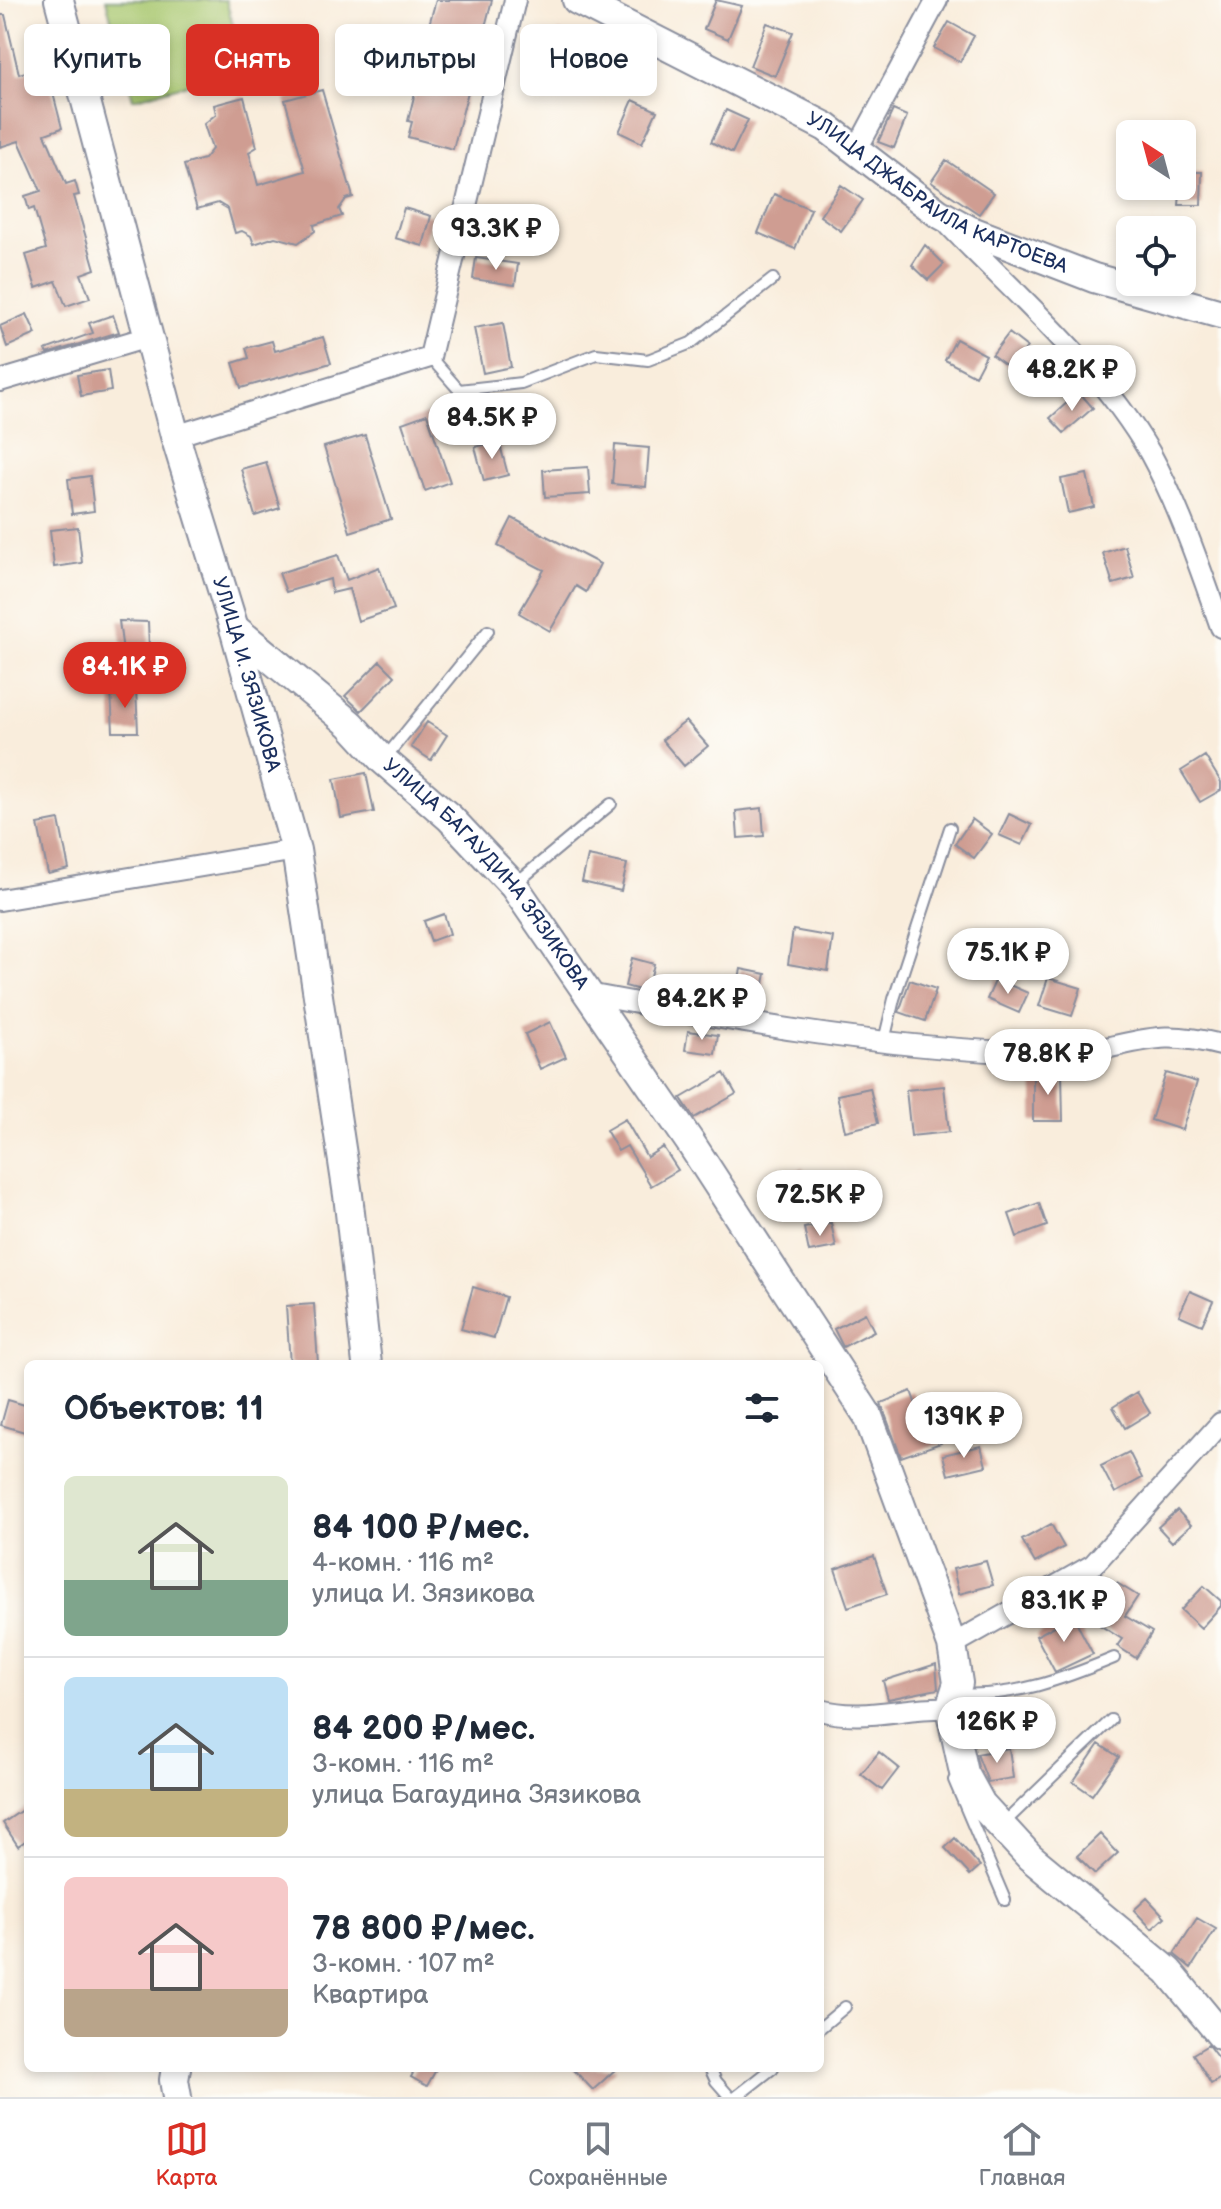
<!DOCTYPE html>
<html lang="ru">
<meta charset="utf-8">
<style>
:root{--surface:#fff;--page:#f6f6f7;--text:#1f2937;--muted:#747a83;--line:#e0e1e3;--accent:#d93025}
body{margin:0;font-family:"Balsamiq Sans",sans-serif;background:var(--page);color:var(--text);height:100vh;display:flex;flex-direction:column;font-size:30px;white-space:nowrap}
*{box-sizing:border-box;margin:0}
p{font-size:26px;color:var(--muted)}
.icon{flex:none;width:44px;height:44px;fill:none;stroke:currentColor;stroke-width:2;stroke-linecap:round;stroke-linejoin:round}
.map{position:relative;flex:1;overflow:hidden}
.panel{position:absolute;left:24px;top:1360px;width:800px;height:712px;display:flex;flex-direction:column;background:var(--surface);border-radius:12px;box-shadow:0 4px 12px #0003}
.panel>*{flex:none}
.guide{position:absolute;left:24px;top:24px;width:800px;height:72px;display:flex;gap:16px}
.needle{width:52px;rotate:324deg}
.buttons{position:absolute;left:1116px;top:120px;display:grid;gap:16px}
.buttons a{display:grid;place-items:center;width:80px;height:80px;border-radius:12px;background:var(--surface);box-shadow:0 4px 12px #0003;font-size:40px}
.price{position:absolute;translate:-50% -68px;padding:0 18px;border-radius:28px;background:#fff;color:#222;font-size:26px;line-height:52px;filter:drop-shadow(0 2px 4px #0008)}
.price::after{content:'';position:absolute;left:50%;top:48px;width:24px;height:18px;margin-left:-12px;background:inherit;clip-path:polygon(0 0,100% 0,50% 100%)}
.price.current{background:var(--accent);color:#fff}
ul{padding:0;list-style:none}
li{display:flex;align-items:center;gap:24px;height:200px;padding:0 40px}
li+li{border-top:2px solid var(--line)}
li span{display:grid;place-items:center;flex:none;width:224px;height:160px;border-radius:12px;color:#555}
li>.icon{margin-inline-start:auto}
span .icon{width:96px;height:96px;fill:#fffc;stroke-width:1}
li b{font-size:34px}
h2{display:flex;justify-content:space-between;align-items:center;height:96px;padding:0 40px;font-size:34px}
.chip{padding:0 28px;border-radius:12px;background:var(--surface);box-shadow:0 4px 12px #0003;font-size:28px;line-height:72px}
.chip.current{background:var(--accent);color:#fff}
.tab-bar{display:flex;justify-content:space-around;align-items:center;height:112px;border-top:2px solid var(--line);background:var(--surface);font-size:22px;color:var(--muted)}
.tab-bar a{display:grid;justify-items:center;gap:4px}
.tab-bar .current{color:var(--accent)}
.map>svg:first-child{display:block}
.pitch{fill:#a8c76e;stroke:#627b66;stroke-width:2}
.building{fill:#cf9d92}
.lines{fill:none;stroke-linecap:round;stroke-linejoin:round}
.lane-casing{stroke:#8a8e9d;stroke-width:14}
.street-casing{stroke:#8a8e9d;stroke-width:24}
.secondary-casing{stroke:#8a8e9d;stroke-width:32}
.lane{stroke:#fff;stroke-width:10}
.street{stroke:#fff;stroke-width:20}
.secondary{stroke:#fff;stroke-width:28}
.labels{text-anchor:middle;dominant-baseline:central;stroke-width:8;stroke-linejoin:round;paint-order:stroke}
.street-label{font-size:20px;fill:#1b2f5e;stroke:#fdfcf7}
</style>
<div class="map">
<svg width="1221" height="2097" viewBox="0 0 1221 2097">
<rect width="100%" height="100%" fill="#fdfcf7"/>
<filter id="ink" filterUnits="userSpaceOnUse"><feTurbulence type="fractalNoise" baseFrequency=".0125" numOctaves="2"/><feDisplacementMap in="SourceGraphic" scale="16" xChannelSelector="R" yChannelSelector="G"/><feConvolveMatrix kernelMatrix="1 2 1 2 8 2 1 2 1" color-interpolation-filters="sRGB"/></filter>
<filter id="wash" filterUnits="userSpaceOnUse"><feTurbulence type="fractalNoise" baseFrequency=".006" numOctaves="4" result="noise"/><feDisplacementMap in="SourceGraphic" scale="32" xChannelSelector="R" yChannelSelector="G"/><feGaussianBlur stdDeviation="1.8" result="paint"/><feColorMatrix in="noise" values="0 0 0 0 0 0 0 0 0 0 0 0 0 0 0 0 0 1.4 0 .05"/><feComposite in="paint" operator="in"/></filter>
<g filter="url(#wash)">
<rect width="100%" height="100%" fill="#f9eddc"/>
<!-- pitch -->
<path class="pitch" d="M 106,0 L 226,0 L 245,68 L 133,99 Z"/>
<g id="blocks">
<!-- building -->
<path class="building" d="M 436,0 L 492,0 L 453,149 L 408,137 L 412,122 L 408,121 L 417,84 L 406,81 L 417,37 L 425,39 Z
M 716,0 L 742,6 L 728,39 L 704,29 Z
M 0,15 L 5,15 L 19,74 L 46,66 L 62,128 L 45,134 L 66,184 L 75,181 L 79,195 L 74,196 L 95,269 L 81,274 L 90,298 L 66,306 L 56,281 L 36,288 L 26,255 L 46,249 L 34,208 L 29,210 L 25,196 L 41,191 L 19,141 L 0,147 Z
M 949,22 L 974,36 L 960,62 L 934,48 Z
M 767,23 L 793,32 L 775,76 L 750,66 Z
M 559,31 L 586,39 L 578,63 L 551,55 Z
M 322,90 L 353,197 L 346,199 L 339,209 L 342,216 L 314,225 L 315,231 L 298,243 L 275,237 L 254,244 L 251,236 L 242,231 L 235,233 L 228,209 L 218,203 L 197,209 L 184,165 L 204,159 L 212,149 L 204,124 L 216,114 L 214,105 L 244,97 L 257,147 L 249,152 L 258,185 L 305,171 L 285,100 Z
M 633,100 L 657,111 L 642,143 L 619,132 Z
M 726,110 L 748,120 L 732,153 L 711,142 Z
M 893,110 L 907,116 L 894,148 L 878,142 Z
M 946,160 L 994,193 L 979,214 L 931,182 Z
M 1182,172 L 1202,172 L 1201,205 L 1179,205 Z
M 841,185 L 863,200 L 841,231 L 820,216 Z
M 774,194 L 811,209 L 795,249 L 758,233 Z
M 404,208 L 431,216 L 423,246 L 395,238 Z
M 925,245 L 944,264 L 928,280 L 912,265 Z
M 476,258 L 518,264 L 515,285 L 473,279 Z
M 27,314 L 36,334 L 7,347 L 0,326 Z
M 113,315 L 119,332 L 47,354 L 45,350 L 93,333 L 89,323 Z
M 503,323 L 511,367 L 483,373 L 474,328 Z
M 1009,333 L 1027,347 L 1011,369 L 992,355 Z
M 323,337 L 331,363 L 241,388 L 233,363 L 249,358 L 246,348 L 272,341 L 275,351 Z
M 956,339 L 986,355 L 975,376 L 945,360 Z
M 108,370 L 111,391 L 81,396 L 77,375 Z
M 1079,392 L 1093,408 L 1064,433 L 1050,418 Z
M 427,414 L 450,482 L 425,491 L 402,423 Z
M 365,435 L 391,519 L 350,532 L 324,447 Z
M 499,441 L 508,475 L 484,481 L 475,447 Z
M 615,445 L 649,448 L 646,487 L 612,484 Z
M 266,462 L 280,508 L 255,516 L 241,469 Z
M 588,467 L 590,494 L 545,497 L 543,470 Z
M 1087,474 L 1094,507 L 1068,513 L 1061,479 Z
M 90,476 L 94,511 L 72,514 L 68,479 Z
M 512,518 L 600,564 L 586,592 L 576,586 L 550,631 L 519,613 L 544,570 L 498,546 Z
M 78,527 L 82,563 L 54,567 L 50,530 Z
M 1125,546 L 1134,578 L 1113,584 L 1103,553 Z
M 338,555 L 347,580 L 379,567 L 394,609 L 358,621 L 349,589 L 332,593 L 330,579 L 286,592 L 279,573 Z
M 119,621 L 148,622 L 150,672 L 126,674 Z
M 380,661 L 395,676 L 361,711 L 345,696 Z
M 136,688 L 138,732 L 113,732 L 111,689 Z
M 686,721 L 708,746 L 684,766 L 662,740 Z
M 427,722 L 447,735 L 431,760 L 411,747 Z
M 1205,756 L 1221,782 L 1221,790 L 1200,802 L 1181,771 Z
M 366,773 L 374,812 L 341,818 L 334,779 Z
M 762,808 L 764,836 L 738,838 L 736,811 Z
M 1009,814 L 1032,825 L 1022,845 L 999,835 Z
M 972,819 L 992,834 L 974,858 L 955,844 Z
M 59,820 L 69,869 L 48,874 L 38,824 Z
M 588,856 L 627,864 L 621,891 L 582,882 Z
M 444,914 L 450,934 L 431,941 L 424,921 Z
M 793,930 L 833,937 L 828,971 L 788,964 Z
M 632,958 L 654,964 L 647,992 L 625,986 Z
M 741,969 L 766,974 L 758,1011 L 733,1006 Z
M 1048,978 L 1081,988 L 1072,1016 L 1039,1006 Z
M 996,979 L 1028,993 L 1019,1013 L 987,999 Z
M 910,980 L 936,989 L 925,1021 L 899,1012 Z
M 550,1022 L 566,1057 L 540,1069 L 525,1034 Z
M 688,1031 L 718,1035 L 715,1054 L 685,1050 Z
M 1062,1072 L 1063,1121 L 1033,1121 L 1033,1073 Z
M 724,1073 L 736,1094 L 694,1118 L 681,1098 Z
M 1166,1073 L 1197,1082 L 1182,1130 L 1151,1120 Z
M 944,1086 L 949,1132 L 911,1136 L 906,1090 Z
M 870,1088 L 878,1123 L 845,1131 L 837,1095 Z
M 625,1119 L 647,1157 L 663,1147 L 678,1170 L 651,1186 L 627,1146 L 618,1151 L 606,1130 Z
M 803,1168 L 811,1198 L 781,1207 L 772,1177 Z
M 1039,1203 L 1047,1226 L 1017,1237 L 1009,1214 Z
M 831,1223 L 836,1247 L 809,1252 L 804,1228 Z
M 473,1287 L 506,1297 L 494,1338 L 461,1329 Z
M 1190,1291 L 1213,1301 L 1202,1325 L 1179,1315 Z
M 314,1304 L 318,1364 L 290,1364 L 286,1306 Z
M 865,1313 L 874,1331 L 843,1347 L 834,1329 Z
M 911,1391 L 922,1421 L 932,1417 L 941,1443 L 901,1457 L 881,1403 Z
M 1137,1392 L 1150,1413 L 1125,1428 L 1113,1407 Z
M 8,1400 L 28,1406 L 28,1433 L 1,1425 Z
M 981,1446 L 986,1466 L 948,1475 L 943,1455 Z
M 1129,1452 L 1142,1478 L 1115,1493 L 1101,1466 Z
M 1177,1510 L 1191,1525 L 1172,1542 L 1158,1527 Z
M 1051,1524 L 1064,1547 L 1035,1563 L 1022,1540 Z
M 874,1556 L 887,1594 L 848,1607 L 835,1569 Z
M 986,1561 L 993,1585 L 959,1594 L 953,1569 Z
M 1117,1583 L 1138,1596 L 1125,1616 L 1152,1632 L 1136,1658 L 1117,1646 L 1122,1639 L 1093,1621 Z
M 1204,1586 L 1221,1601 L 1221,1606 L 1201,1628 L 1181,1610 Z
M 1073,1616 L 1093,1654 L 1055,1672 L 1036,1636 Z
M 936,1664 L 938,1689 L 888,1699 L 883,1681 Z
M 1099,1744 L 1119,1757 L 1092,1795 L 1073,1782 Z
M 1009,1748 L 1013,1778 L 988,1782 L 977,1754 Z
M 879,1752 L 899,1768 L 882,1790 L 861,1774 Z
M 28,1806 L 28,1839 L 18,1846 L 3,1823 Z
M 1100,1834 L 1118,1853 L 1095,1874 L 1077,1856 Z
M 955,1838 L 980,1866 L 970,1875 L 945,1848 Z
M 1147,1898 L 1165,1917 L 1152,1929 L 1134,1910 Z
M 1197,1918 L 1216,1929 L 1191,1968 L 1174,1954 Z
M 1208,2045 L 1221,2062 L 1221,2078 L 1211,2084 L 1193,2054 Z
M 416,2068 L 437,2068 L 427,2086 L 411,2077 Z
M 572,2068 L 617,2068 L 593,2090 Z"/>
</g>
</g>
<g filter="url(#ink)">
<use href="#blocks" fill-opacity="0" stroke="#8a8e9d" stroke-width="2"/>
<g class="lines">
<!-- lane casing -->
<g class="lane-casing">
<path id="lane" d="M 430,357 L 459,390 L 521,383 L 596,354 L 648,360 L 691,343 L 773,279
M 385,758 L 488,631
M 515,884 L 611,804
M 884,1041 L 894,999 L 950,828
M 957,1694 C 1013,1698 1063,1679 1114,1658
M 954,1780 L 1005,1900
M 1003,1824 L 1111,1720
M 820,2028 L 845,2007
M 710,2068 L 716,2081 L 730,2097
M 736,2097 L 773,2068"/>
</g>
<!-- street casing -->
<g class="street-casing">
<path id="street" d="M 856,151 L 937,0
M 950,226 C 1019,298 1099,365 1150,453 C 1180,508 1200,568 1221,627
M 0,381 L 148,337
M 175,436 L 430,357 L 515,0
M 0,900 L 296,850
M 588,994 C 728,1020 868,1046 1011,1052 C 1037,1054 1070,1055 1096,1050 C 1150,1039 1165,1031 1221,1045
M 952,1645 L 1093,1565 L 1221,1423
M 820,1710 C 864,1722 905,1706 950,1708"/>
</g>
<!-- secondary casing -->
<g class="secondary-casing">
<g id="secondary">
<path id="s1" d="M 59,0 L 175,436 L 234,628 L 296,850 L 348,1195 L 367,1364"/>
<path id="s2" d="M 577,0 L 826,127 L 938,213 L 969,230 L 1094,278 L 1221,314"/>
<path id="s3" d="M 234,628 L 350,724 L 383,760 L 450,818 L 514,886 L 690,1142 L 868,1416 L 952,1645 L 958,1683 L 950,1708 L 964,1773 L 981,1804 L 1030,1857 L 1168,1971 L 1221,2035"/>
<path d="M 176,2068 L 174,2080 L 177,2097"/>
</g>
</g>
<!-- lane -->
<use href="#lane" class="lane"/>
<!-- street -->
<use href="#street" class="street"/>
<!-- secondary -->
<use href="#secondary" class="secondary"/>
</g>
</g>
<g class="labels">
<!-- street labels -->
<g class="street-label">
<text stroke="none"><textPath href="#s2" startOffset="410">УЛИЦА ДЖАБРАИЛА КАРТОЕВА</textPath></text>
<text stroke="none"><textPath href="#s1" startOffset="700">УЛИЦА И. ЗЯЗИКОВА</textPath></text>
<text stroke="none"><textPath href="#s3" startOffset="354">УЛИЦА БАГАУДИНА ЗЯЗИКОВА</textPath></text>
</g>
</g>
</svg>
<div class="buttons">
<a><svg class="needle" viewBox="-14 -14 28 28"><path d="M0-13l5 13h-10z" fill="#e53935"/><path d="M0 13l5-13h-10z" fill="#747a83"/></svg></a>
<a><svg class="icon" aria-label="locate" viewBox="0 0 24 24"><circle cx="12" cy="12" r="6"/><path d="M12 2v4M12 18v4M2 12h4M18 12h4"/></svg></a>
</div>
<b class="price" style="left:496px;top:272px">93.3K ₽</b>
<b class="price" style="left:1072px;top:413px">48.2K ₽</b>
<b class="price" style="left:492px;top:461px">84.5K ₽</b>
<b class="price current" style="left:125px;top:710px">84.1K ₽</b>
<b class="price" style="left:1008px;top:996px">75.1K ₽</b>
<b class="price" style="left:702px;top:1042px">84.2K ₽</b>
<b class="price" style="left:1048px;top:1097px">78.8K ₽</b>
<b class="price" style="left:820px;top:1238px">72.5K ₽</b>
<b class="price" style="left:964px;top:1460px">139K ₽</b>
<b class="price" style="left:1064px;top:1644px">83.1K ₽</b>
<b class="price" style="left:997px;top:1765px">126K ₽</b>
<div class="guide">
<a class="chip">Купить</a>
<a class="chip current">Снять</a>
<a class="chip">Фильтры</a>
<a class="chip">Новое</a>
</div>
<section class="panel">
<h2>Объектов: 11<svg class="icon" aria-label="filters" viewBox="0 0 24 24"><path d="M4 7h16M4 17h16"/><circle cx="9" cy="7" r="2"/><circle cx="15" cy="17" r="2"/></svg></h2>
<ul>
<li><span style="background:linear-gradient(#dfe7d0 65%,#7fa58c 0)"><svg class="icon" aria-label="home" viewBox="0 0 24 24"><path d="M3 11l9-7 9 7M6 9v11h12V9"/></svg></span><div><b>84 100 ₽/мес.</b><p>4-комн. · 116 m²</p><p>улица И. Зязикова</p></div></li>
<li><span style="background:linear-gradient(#bfe0f5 70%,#c2b280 0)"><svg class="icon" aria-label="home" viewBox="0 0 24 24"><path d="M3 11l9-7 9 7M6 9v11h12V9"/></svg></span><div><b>84 200 ₽/мес.</b><p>3-комн. · 116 m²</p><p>улица Багаудина Зязикова</p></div></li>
<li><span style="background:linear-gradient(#f6c9c9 70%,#b9a48a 0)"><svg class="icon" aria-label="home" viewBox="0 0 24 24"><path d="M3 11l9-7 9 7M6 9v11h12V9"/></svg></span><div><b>78 800 ₽/мес.</b><p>3-комн. · 107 m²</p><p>Квартира</p></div></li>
</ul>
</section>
</div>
<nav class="tab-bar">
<a class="current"><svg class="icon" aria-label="map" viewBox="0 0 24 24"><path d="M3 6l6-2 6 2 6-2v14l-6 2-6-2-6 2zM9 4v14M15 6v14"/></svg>Карта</a>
<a><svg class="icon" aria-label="saved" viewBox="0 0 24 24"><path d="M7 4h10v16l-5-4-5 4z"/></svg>Сохранённые</a>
<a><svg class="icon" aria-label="home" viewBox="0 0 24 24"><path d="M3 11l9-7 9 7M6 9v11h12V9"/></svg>Главная</a>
</nav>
